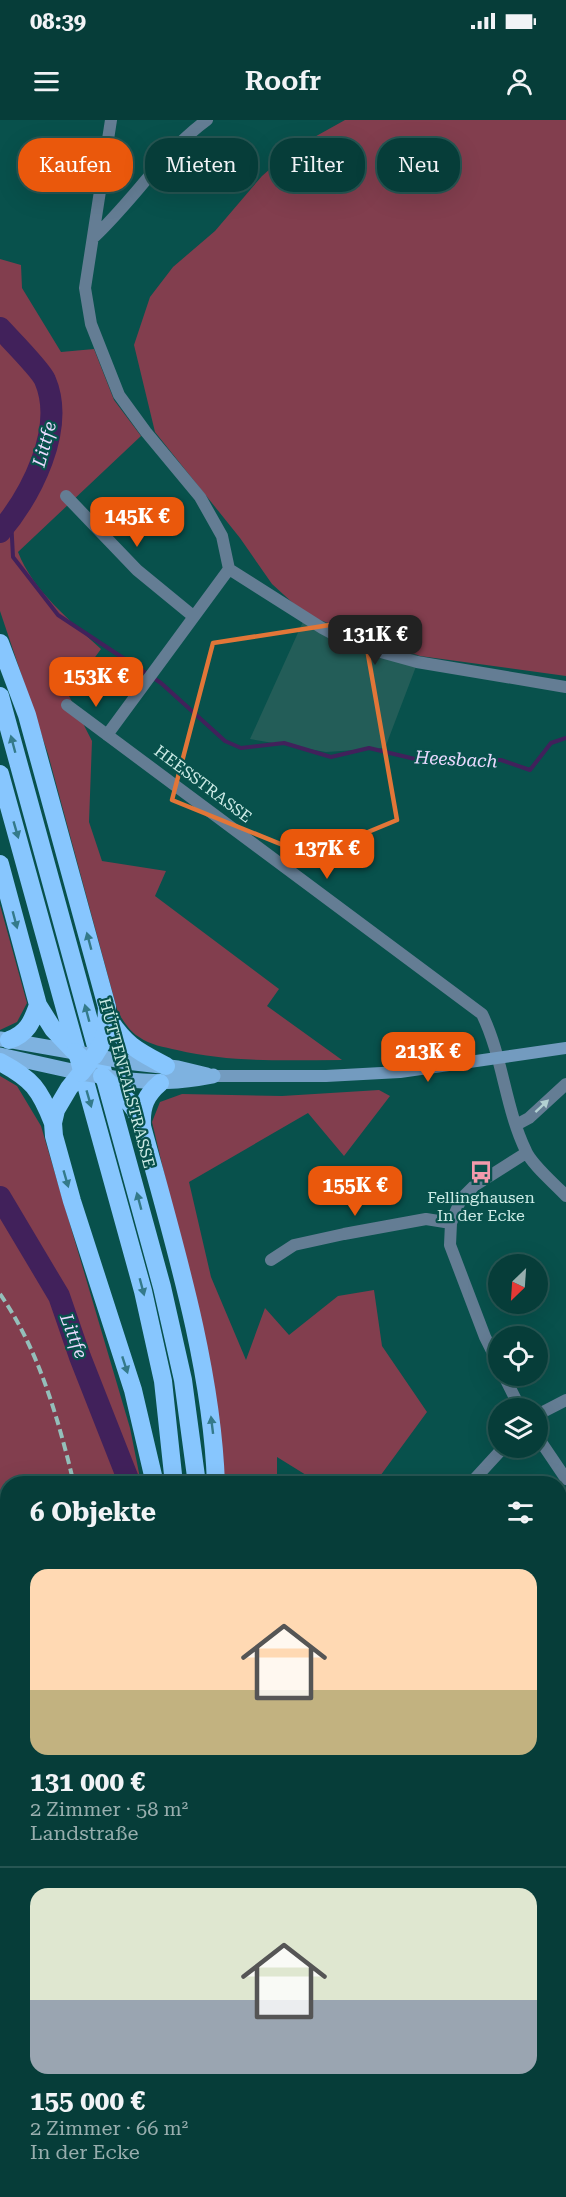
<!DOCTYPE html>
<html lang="de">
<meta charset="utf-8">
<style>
:root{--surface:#063d39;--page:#0f4441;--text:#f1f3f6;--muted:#98aeae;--line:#275653;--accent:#ea580c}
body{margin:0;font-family:"Roboto Serif",serif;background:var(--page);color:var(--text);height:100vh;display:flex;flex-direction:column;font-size:22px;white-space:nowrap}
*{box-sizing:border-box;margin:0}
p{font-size:20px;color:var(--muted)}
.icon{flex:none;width:33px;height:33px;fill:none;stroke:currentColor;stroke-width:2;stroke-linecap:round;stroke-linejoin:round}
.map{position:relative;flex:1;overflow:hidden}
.drawer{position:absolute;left:0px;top:1356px;width:567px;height:722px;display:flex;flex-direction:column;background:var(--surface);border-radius:24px 24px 0 0;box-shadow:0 6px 24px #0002,0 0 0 2px var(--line)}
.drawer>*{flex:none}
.top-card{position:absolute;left:18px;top:18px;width:531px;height:54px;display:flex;gap:12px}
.needle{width:39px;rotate:205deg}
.controls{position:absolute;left:488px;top:1134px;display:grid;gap:12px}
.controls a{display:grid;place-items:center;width:60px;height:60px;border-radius:50%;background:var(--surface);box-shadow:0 6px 24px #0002,0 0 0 2px var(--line);font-size:30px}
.price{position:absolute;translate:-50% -51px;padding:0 14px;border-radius:12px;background:var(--accent);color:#fff;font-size:20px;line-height:39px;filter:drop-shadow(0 2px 3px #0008)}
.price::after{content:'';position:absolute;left:50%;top:36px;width:18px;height:14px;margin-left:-9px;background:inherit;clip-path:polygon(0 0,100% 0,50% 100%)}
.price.active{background:#222;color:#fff}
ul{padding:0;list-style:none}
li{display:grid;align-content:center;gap:12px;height:318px;padding:0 30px}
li+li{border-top:2px solid var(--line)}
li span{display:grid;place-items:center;height:186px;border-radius:18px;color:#555}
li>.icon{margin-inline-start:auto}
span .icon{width:108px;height:108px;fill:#fffc;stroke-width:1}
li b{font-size:26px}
h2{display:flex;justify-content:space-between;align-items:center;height:72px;padding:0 30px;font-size:26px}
.pill{padding:0 21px;border-radius:24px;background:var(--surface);box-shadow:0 6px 24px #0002,0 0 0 2px var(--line);font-size:21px;line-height:54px}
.pill.active{background:var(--accent);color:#fff}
.status{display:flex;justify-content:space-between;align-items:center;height:42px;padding:0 30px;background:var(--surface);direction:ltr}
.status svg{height:16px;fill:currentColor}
header{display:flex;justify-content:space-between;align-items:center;height:78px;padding:0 30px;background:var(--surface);font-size:27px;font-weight:600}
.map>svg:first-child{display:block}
.built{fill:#235d58}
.green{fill:#823e4e}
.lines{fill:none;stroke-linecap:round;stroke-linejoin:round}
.stream{stroke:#41215b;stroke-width:4}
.river{stroke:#41215b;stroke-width:22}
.street{stroke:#647d94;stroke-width:12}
.secondary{stroke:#739bbf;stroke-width:12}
.primary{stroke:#7eb2e0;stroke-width:15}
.highway{stroke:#87c6fe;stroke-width:18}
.rail{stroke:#94bfba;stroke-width:4;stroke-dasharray:9 4.5;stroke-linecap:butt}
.primary-bridge{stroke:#7eb2e0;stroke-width:15}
.highway-bridge{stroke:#87c6fe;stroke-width:18}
.oneway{fill:#347a8a}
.oneway2{fill:#b2d0d2}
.marked{fill:none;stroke:#e27638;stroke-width:4.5;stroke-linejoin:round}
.labels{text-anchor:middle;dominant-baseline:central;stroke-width:4.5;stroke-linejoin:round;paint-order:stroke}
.street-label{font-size:16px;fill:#ccebe6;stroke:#08514c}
.poi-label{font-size:16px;fill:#ccebe6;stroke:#08514c}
.water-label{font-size:18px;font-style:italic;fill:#ebdaff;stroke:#08514c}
</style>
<div class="status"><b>08:39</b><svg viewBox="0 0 49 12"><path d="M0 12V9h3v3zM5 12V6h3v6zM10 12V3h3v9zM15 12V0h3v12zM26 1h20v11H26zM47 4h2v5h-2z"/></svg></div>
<header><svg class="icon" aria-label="menu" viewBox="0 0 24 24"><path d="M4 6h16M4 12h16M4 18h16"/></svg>Roofr<svg class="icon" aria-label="person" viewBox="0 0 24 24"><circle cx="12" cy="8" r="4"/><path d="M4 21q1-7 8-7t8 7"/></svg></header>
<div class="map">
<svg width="566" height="2077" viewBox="0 0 566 2077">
<rect width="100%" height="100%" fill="#08514c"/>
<!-- built -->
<path class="built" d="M 306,495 L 420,536 L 385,628 L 326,632 L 250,619 Z
M 0,1444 L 8,1445 L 8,2070 L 119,2070 L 120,2077 L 0,2077 Z"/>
<!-- green -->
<path class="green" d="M 345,0 L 566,0 L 566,556 L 420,536 L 306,495 L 272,464 L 240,418 L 155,312 L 134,225 L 150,177 L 173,147 L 215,111 L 262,56 L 293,29 Z
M 0,139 L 21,145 L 22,168 L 61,232 L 94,229 L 114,280 L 141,316 L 18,432 C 33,471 71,501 101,529 L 68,574 L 92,621 L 89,702 L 102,741 L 166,751 L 155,776 L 279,869 L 267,886 L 342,940 C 287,940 231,943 177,930 C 164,927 150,925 139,917 C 129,911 124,901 118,893 L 48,634 L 0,491 Z
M 0,785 L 27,883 L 17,902 L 0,910 Z
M 0,956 L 17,966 L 41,1006 L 130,1308 L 141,1363 L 8,1364 L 7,1445 L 0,1444 Z
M 379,970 L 390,976 L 344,1036 L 308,993 L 189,1062 L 211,1157 L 246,1240 L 265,1188 L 289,1215 L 338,1176 L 374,1170 L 382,1226 L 427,1292 L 375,1363 L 319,1363 L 277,1337 L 277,1363 L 224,1363 L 214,1264 L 152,1002 L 160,982 L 182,974 L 282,976 Z
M 119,2070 L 170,2070 L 170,2077 L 120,2077 Z
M 219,2070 L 266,2070 L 266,2077 L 219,2077 Z"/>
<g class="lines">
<!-- stream -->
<path class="stream" d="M 11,399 L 13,437 L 58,495 L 161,563 L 225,621 L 241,628 L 284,623 L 331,637 L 369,628 L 415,639 L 501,640 L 530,650 L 551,623 L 566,618"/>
<!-- river -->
<path class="river" d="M 0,208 C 10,219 41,250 45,260 C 66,309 31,375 0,412
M 0,1077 L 59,1176 L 80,1237 L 130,1364
M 134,2077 L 134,2070"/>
<!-- street -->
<path class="street" d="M 93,118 C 133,81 163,32 207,0
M 66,376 L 137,450 L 193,496
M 229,449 L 322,508 L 352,524 L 417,542 L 566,567
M 67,585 L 482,894 C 503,937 505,988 526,1031 C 532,1045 555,1064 566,1076
M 107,615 L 229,449 L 222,416 L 200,377 L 146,312 L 119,275 L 91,204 L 85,168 L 111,0
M 516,1005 L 529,998 L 566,964
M 271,1140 L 294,1125 L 344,1114 L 426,1099 L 451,1103
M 498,1243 L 485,1217 L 450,1125 L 451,1103 L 461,1079 L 474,1066 L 526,1033
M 504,1256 L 520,1288
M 537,1295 L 566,1280
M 537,1316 L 566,1359
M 470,1364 L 503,1328
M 560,1621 L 566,1620
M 560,1713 L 566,1732
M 560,1808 L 566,1805
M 560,1935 L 566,1991
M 332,2070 L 332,2077
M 468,2070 L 472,2077"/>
<!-- secondary -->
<path class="secondary" d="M 213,956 L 326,956 L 400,952 L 566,928"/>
<!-- primary -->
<path class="primary" d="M 0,919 L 75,932
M 0,935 L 81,953
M 126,942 L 178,948 L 207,955
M 120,959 C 157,963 177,963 213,956"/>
<!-- highway -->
<path class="highway" d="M 0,523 L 27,595 L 107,887 L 106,910
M 0,576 L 162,1167 L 183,1260 L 197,1364
M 0,654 L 143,1171 L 163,1261 L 174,1364
M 0,744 L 38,885 L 53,909 L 74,931
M 108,898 C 126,926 138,931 166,946
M 9,920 C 27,914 32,902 38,885
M 0,942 C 32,959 40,969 53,1003
M 81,953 L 69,968 L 56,990 L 53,1003 L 54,1016 L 72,1081 L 133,1270 L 155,1364
M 129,982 L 135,990 L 142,1006 C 173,1120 212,1246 216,1364
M 142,1005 C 141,986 146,975 160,963
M 186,2077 L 186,2070
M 205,2077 L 205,2070"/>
<!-- rail -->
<path class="rail" d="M 0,1174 C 39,1230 58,1298 74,1364
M 95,2077 L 95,2070"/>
<!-- primary-bridge -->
<path class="primary-bridge" d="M 84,934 L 126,942
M 81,953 L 120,959"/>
<!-- highway-bridge -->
<path class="highway-bridge" d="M 75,932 L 88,944 L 81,953
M 94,936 L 102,923 L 106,910
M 102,956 L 129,982"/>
</g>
<!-- one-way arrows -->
<defs><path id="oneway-solid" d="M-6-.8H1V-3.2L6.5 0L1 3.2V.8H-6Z" transform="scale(1.5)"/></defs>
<g class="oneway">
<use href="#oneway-solid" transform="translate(13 624) rotate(-105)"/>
<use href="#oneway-solid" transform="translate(16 710) rotate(74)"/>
<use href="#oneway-solid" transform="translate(15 800) rotate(75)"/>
<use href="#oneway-solid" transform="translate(89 821) rotate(-105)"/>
<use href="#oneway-solid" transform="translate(87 893) rotate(-105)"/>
<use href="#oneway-solid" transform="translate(89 979) rotate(74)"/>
<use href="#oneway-solid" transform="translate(66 1059) rotate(74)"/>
<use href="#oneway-solid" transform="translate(139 1081) rotate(-105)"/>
<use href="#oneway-solid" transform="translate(142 1167) rotate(75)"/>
<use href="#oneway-solid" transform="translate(125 1245) rotate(72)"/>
<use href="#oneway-solid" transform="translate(212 1305) rotate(-97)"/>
</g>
<use class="oneway2" href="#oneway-solid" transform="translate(542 986) rotate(-43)"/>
<!-- marked area -->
<path class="marked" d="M 362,500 L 397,700 L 310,736 L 172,680 L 213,523 Z"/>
<!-- icons -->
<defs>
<g id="bus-bare" transform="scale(1.8)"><path d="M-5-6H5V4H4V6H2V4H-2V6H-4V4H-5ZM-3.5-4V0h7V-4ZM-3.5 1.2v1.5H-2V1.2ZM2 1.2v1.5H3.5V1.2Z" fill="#f39aac" stroke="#08514c" stroke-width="2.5" paint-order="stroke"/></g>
</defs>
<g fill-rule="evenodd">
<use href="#bus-bare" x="481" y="1052"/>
</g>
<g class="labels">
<!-- street labels -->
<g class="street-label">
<text transform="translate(203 664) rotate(37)">HEESSTRASSE</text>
<text transform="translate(127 963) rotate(75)">HÜTTENTALSTRASSE</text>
</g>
<!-- poi labels -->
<g class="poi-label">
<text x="481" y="1077">Fellinghausen<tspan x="481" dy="18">In der Ecke</tspan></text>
</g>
<!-- water labels -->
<g class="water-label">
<text transform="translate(44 324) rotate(-75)">Littfe</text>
<text transform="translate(456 639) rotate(3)">Heesbach</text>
<text transform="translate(74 1216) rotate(69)">Littfe</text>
</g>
</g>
</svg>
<div class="controls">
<a><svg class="needle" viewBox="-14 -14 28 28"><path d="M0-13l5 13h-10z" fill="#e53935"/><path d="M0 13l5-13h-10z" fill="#98aeae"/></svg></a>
<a><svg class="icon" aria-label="locate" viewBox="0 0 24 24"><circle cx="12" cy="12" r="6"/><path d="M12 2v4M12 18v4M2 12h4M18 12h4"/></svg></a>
<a><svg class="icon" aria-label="layers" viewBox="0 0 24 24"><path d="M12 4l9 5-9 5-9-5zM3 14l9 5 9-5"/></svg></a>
</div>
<b class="price" style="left:137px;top:428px">145K €</b>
<b class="price active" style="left:375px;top:546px">131K €</b>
<b class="price" style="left:96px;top:588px">153K €</b>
<b class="price" style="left:327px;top:760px">137K €</b>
<b class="price" style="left:428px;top:963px">213K €</b>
<b class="price" style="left:355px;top:1097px">155K €</b>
<div class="top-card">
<a class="pill active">Kaufen</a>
<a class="pill">Mieten</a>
<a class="pill">Filter</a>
<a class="pill">Neu</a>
</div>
<section class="drawer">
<h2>6 Objekte<svg class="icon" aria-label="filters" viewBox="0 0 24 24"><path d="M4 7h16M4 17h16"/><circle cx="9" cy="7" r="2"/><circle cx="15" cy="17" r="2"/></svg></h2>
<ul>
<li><span style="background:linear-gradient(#ffd9b3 65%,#c2b280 0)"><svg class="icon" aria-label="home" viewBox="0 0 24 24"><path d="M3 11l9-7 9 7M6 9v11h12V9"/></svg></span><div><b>131 000 €</b><p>2 Zimmer · 58 m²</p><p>Landstraße</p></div></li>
<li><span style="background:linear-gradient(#dfe7d0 60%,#9aa5b1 0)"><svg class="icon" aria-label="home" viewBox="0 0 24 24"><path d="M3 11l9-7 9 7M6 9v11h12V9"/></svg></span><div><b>155 000 €</b><p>2 Zimmer · 66 m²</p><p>In der Ecke</p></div></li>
</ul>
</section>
</div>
